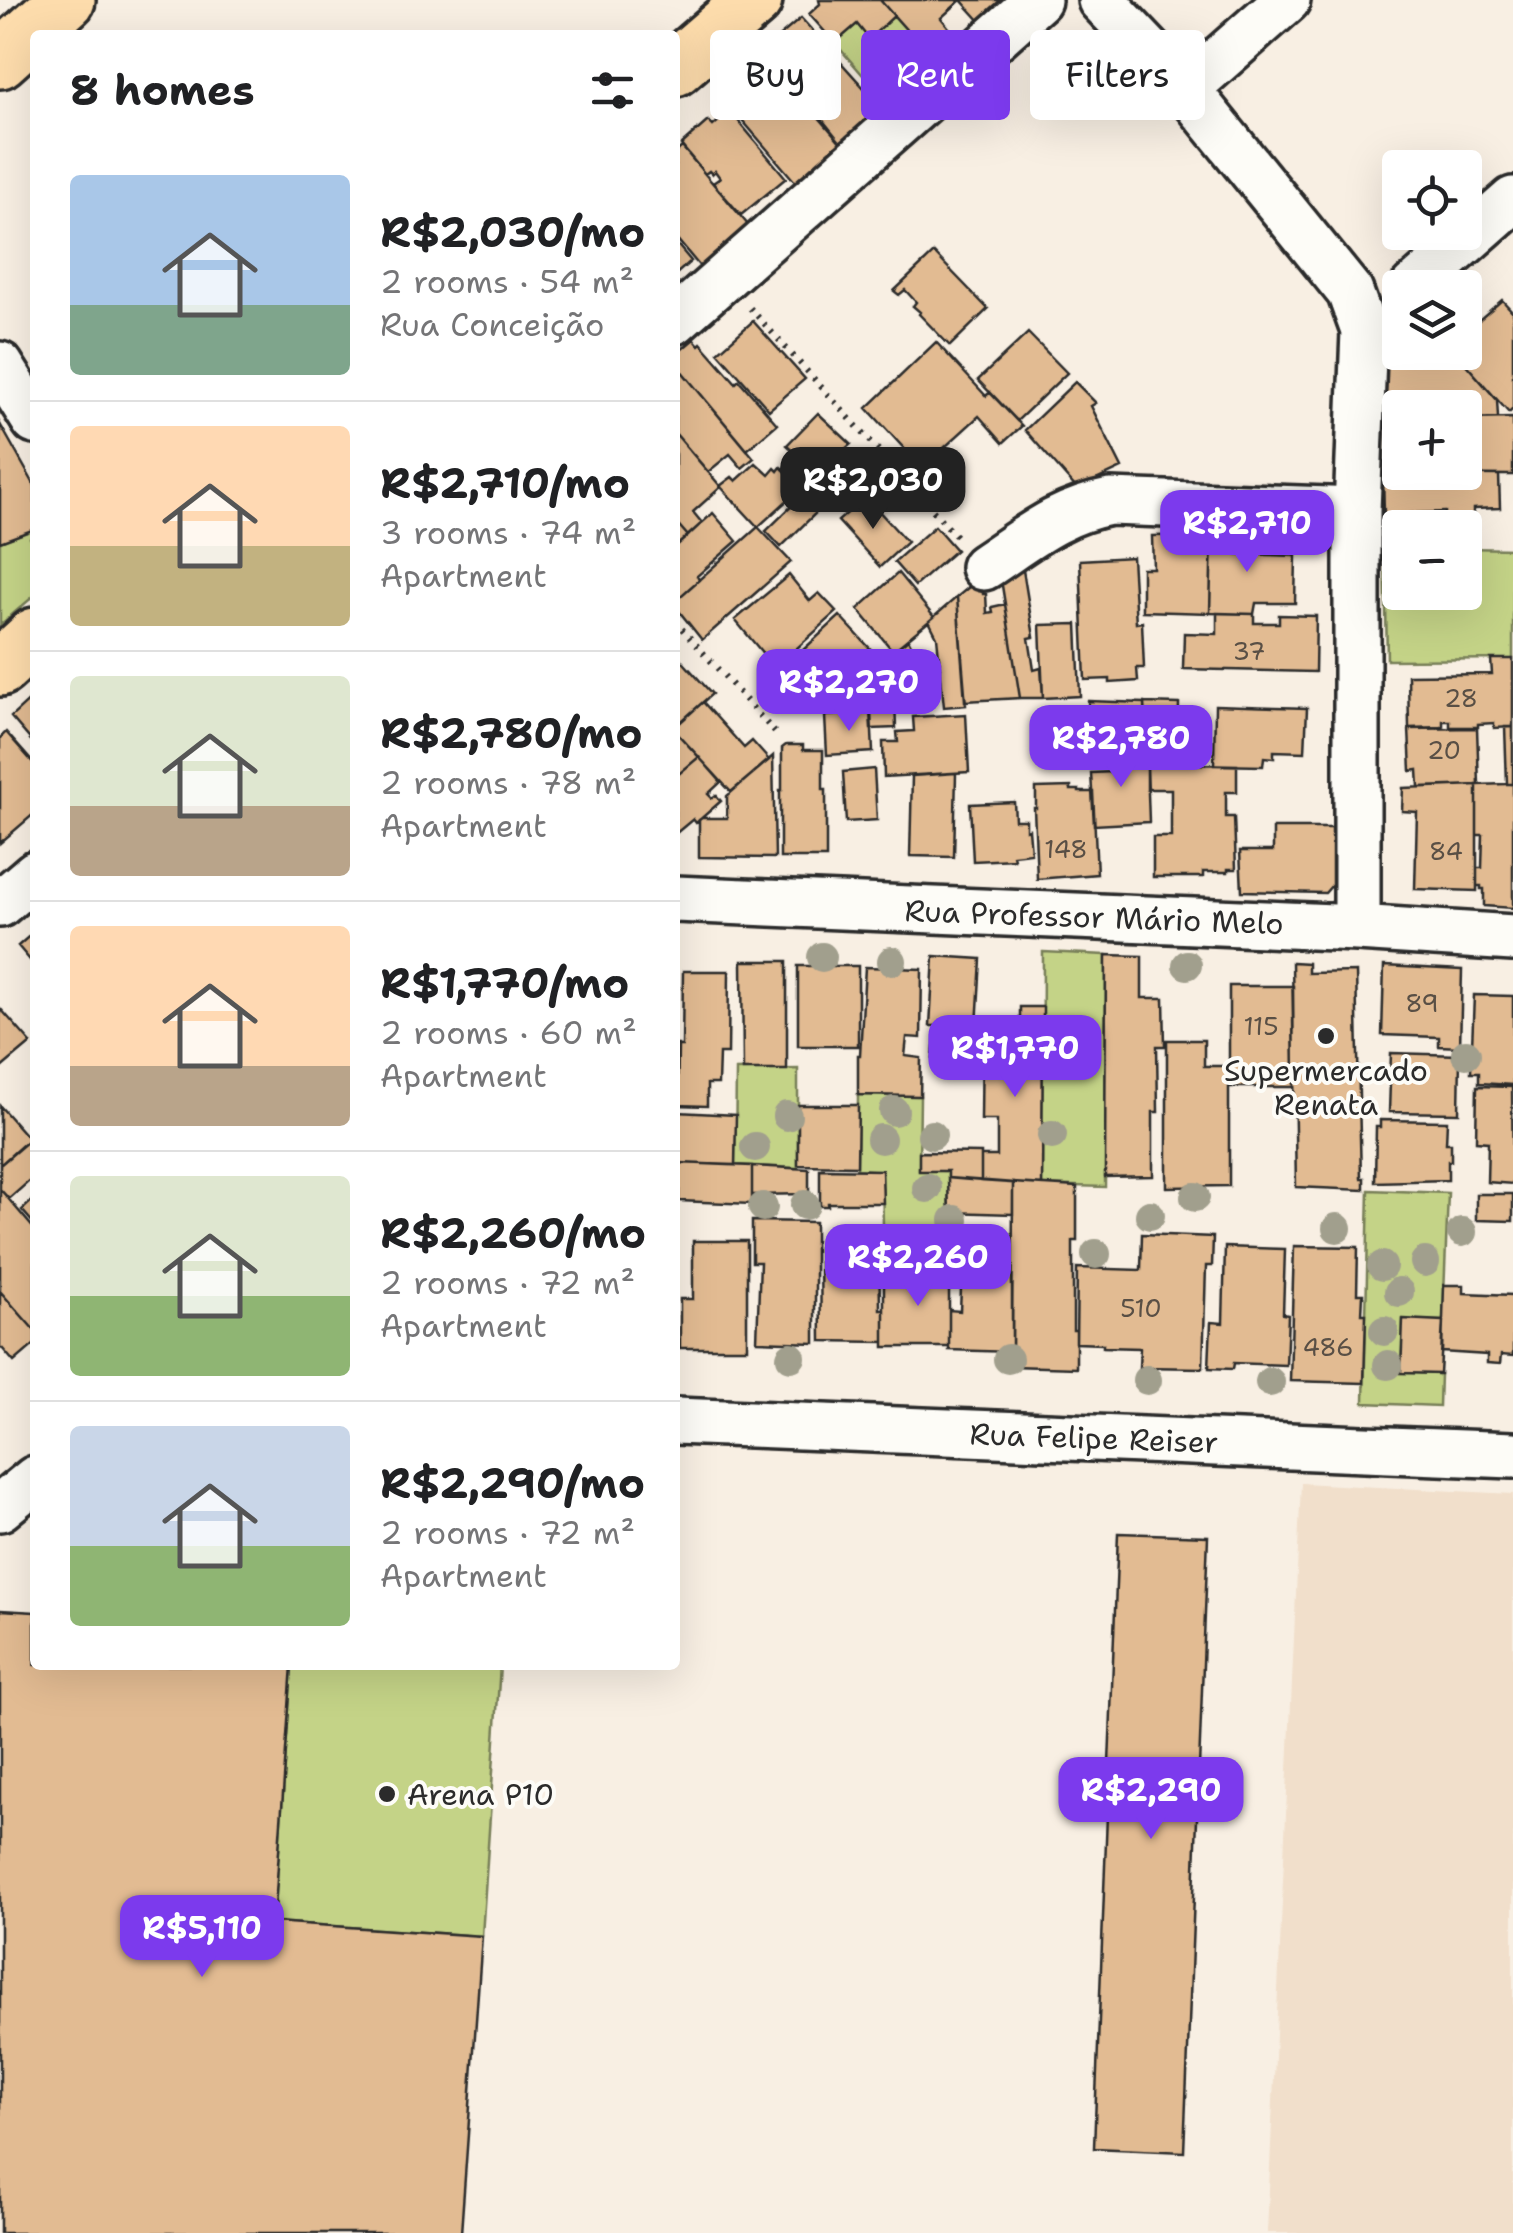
<!DOCTYPE html>
<meta charset="utf-8">
<style>
:root{--surface:#fff;--page:#f2f2f2;--text:#202124;--muted:#757577;--line:#e0e0e0;--accent:#7c3aed}
body{margin:0;font-family:"Shantell Sans",sans-serif;background:var(--page);color:var(--text);height:100vh;display:flex;flex-direction:column;font-size:38px;white-space:nowrap}
*{box-sizing:border-box;margin:0}
p{font-size:32px;color:var(--muted)}
.icon{flex:none;width:55px;height:55px;fill:none;stroke:currentColor;stroke-width:2;stroke-linecap:round;stroke-linejoin:round}
.map{position:relative;flex:1;overflow:hidden}
.details{position:absolute;left:30px;top:30px;width:650px;height:1640px;display:flex;flex-direction:column;background:var(--surface);border-radius:10px;box-shadow:0 10px 40px #0002}
.details>*{flex:none}
.banner{position:absolute;left:710px;top:30px;width:652px;height:90px;display:flex;gap:20px}
.buttons{position:absolute;left:1382px;top:150px;display:grid;gap:20px}
.buttons a{display:grid;place-items:center;width:100px;height:100px;border-radius:10px;background:var(--surface);box-shadow:0 10px 40px #0002;font-size:50px}
.price{position:absolute;translate:-50% -85px;padding:0 22px;border-radius:20px;background:var(--accent);color:#fff;font-size:32px;line-height:65px;filter:drop-shadow(0 2px 5px #0008)}
.price::after{content:'';position:absolute;left:50%;top:60px;width:30px;height:22px;margin-left:-15px;background:inherit;clip-path:polygon(0 0,100% 0,50% 100%)}
.price.selected{background:#222;color:#fff}
ul{padding:0;list-style:none}
li{display:flex;align-items:center;gap:30px;height:250px;padding:0 40px}
li+li{border-top:2px solid var(--line)}
li span{display:grid;place-items:center;flex:none;width:280px;height:200px;border-radius:10px;color:#555}
li>.icon{margin-inline-start:auto}
span .icon{width:120px;height:120px;fill:#fffc;stroke-width:1}
li b{font-size:42px}
h2{display:flex;justify-content:space-between;align-items:center;height:120px;padding:0 40px;font-size:42px}
.chip{padding:0 35px;border-radius:10px;background:var(--surface);box-shadow:0 10px 40px #0002;font-size:35px;line-height:90px}
.chip.selected{background:var(--accent);color:#fff}
.map>svg:first-child{display:block}
.built{fill:#f1dfcb}
.green{fill:#c4d387;stroke:#787f59;stroke-width:2.5}
.building{fill:#e2bb92;stroke:#2b2b2b;stroke-width:2.5}
.lines{fill:none;stroke-linecap:round;stroke-linejoin:round}
.minor-casing{stroke:#2b2b2b;stroke-width:52}
.major-casing{stroke:#2b2b2b;stroke-width:62}
.path{stroke:#2b2b2b;stroke-width:6;stroke-dasharray:2.5 8;stroke-linecap:butt}
.minor{stroke:#fdfcf7;stroke-width:45}
.major{stroke:#fddcac;stroke-width:55}
.tree{fill:#a19f8d}
.poi-dot{fill:#2b2b2b;stroke:#fdfcf7;stroke-width:4}
.labels{text-anchor:middle;dominant-baseline:central;stroke-width:8;stroke-linejoin:round;paint-order:stroke}
.number-label{font-size:25px;fill:#594f45}
.street-label{font-size:30px;fill:#2b2b2b;stroke:#fdfcf7}
.poi-label{font-size:30px;fill:#2b2b2b;stroke:#fdfcf7}
</style>
<div class="map">
<svg width="1513" height="2233" viewBox="0 0 1513 2233">
<rect width="100%" height="100%" fill="#f8efe3"/>
<filter id="ink" filterUnits="userSpaceOnUse"><feTurbulence type="fractalNoise" baseFrequency=".01" numOctaves="2"/><feDisplacementMap in="SourceGraphic" scale="20" xChannelSelector="R" yChannelSelector="G"/><feConvolveMatrix kernelMatrix="1 2 1 2 8 2 1 2 1" color-interpolation-filters="sRGB"/></filter>
<g filter="url(#ink)">
<!-- built -->
<path class="built" d="M 1301,1483 L 1513,1494 L 1513,2233 L 1267,2233 Z"/>
<!-- green -->
<path class="green" d="M 894,16 L 935,62 L 888,104 L 835,43 L 857,24 L 869,38 Z
M 35,529 L 35,534 L 30,538 L 35,545 L 35,595 L 0,625 L 0,542 Z
M 1385,547 L 1400,547 L 1400,592 L 1465,592 L 1465,548 L 1513,549 L 1513,659 L 1387,660 Z
M 1043,952 L 1106,955 L 1105,1187 L 1042,1185 Z
M 798,1069 L 798,1168 L 735,1165 L 736,1070 Z
M 858,1095 L 920,1096 L 919,1170 L 948,1171 L 949,1266 L 905,1266 L 905,1283 L 884,1283 L 882,1171 L 857,1169 Z
M 1369,1190 L 1448,1193 L 1443,1321 L 1403,1320 L 1401,1372 L 1440,1374 L 1439,1406 L 1364,1403 Z
M 292,1665 L 500,1665 L 482,1936 L 274,1922 Z"/>
<!-- building -->
<path class="building" d="M 819,0 L 880,0 L 894,16 L 869,39 L 857,24 L 835,43 L 809,14 L 820,4 Z
M 880,0 L 961,0 L 941,18 L 960,41 L 935,62 Z
M 961,0 L 1003,0 L 1005,1 L 981,22 Z
M 801,18 L 865,89 L 870,83 L 892,108 L 842,144 L 805,98 L 803,100 L 761,52 Z
M 752,60 L 800,114 L 809,106 L 842,144 L 797,184 L 719,93 L 733,81 L 731,79 Z
M 730,111 L 786,178 L 741,215 L 713,183 L 720,178 L 715,171 L 712,174 L 709,171 L 705,174 L 681,145 L 708,121 L 713,126 Z
M 682,147 L 749,226 L 701,268 L 676,238 L 678,236 L 675,232 L 675,153 Z
M 675,242 L 691,261 L 675,275 Z
M 934,253 L 988,309 L 950,346 L 919,314 L 920,312 L 913,306 L 916,302 L 905,290 L 899,295 L 894,291 Z
M 1502,300 L 1513,312 L 1513,409 L 1509,413 L 1455,352 L 1465,352 L 1465,332 Z
M 753,321 L 805,379 L 769,410 L 718,352 Z
M 1028,333 L 1067,373 L 1017,421 L 978,380 Z
M 694,339 L 699,345 L 701,343 L 736,383 L 739,380 L 777,424 L 747,450 L 675,363 L 675,355 Z
M 936,342 L 986,396 L 990,392 L 1022,426 L 1003,443 L 979,416 L 922,468 L 867,408 Z
M 1455,352 L 1497,400 L 1498,418 L 1465,419 L 1465,408 L 1400,408 L 1400,421 L 1382,422 L 1381,380 L 1386,367 L 1399,357 Z
M 675,363 L 754,458 L 742,468 L 730,454 L 708,472 L 675,433 Z
M 1075,382 L 1096,403 L 1091,406 L 1122,468 L 1077,489 L 1025,430 Z
M 818,413 L 851,444 L 802,487 L 783,469 L 797,454 L 787,445 Z
M 1513,418 L 1513,475 L 1404,474 L 1465,472 L 1465,419 Z
M 0,424 L 35,486 L 35,529 L 0,542 Z
M 675,433 L 721,487 L 693,512 L 702,523 L 688,536 L 675,521 Z
M 756,463 L 769,475 L 775,468 L 778,471 L 781,467 L 802,487 L 758,527 L 720,486 L 732,477 L 736,481 Z
M 1383,474 L 1499,475 L 1500,508 L 1473,509 L 1473,517 L 1445,518 L 1445,512 L 1384,514 Z
M 804,494 L 819,510 L 781,547 L 766,531 Z
M 866,497 L 907,542 L 880,567 L 838,521 Z
M 713,513 L 737,541 L 697,576 L 699,580 L 675,601 L 675,547 Z
M 675,521 L 688,536 L 675,547 Z
M 1212,522 L 1239,523 L 1237,554 L 1296,556 L 1295,603 L 1256,603 L 1254,614 L 1210,613 Z
M 935,526 L 956,550 L 915,586 L 894,562 Z
M 758,527 L 791,562 L 702,640 L 675,606 L 675,601 Z
M 1212,535 L 1210,613 L 1142,611 L 1142,568 L 1153,568 L 1152,536 Z
M 1132,557 L 1136,623 L 1142,622 L 1144,668 L 1137,668 L 1138,681 L 1110,683 L 1110,679 L 1085,680 L 1080,560 Z
M 1023,570 L 1034,637 L 1029,638 L 1034,670 L 1041,668 L 1043,698 L 1020,698 L 1000,573 Z
M 898,573 L 934,617 L 893,651 L 858,609 Z
M 789,575 L 810,601 L 819,593 L 837,612 L 775,668 L 735,620 Z
M 981,577 L 983,594 L 986,594 L 987,613 L 993,612 L 992,607 L 1005,604 L 1020,698 L 965,701 L 957,597 Z
M 957,597 L 966,705 L 944,707 L 937,637 L 929,621 Z
M 1217,613 L 1254,614 L 1254,623 L 1279,623 L 1279,615 L 1316,616 L 1315,672 L 1183,669 L 1184,633 L 1217,634 Z
M 840,616 L 877,656 L 867,665 L 861,659 L 820,696 L 818,693 L 806,703 L 781,674 L 792,665 L 790,662 Z
M 1077,624 L 1080,696 L 1043,698 L 1040,625 Z
M 908,639 L 919,662 L 905,667 L 910,684 L 908,684 L 908,698 L 895,699 L 896,728 L 871,729 L 868,672 Z
M 675,653 L 712,694 L 675,727 Z
M 1491,659 L 1513,659 L 1513,727 L 1494,728 L 1494,723 L 1478,724 L 1478,727 L 1450,727 L 1450,721 L 1443,721 L 1443,727 L 1409,728 L 1408,675 L 1492,674 Z
M 35,695 L 35,745 L 11,717 Z
M 1088,701 L 1144,703 L 1146,736 L 1105,738 L 1106,742 L 1090,742 Z
M 703,702 L 744,748 L 752,741 L 769,760 L 731,792 L 675,731 L 675,727 Z
M 1144,703 L 1179,704 L 1178,737 L 1190,738 L 1189,764 L 1147,763 Z
M 1215,705 L 1307,708 L 1305,752 L 1274,751 L 1274,758 L 1264,757 L 1263,766 L 1214,765 Z
M 871,712 L 873,752 L 827,755 L 825,716 Z
M 966,714 L 969,772 L 884,777 L 883,742 L 898,742 L 897,732 L 914,731 L 913,717 Z
M 1505,727 L 1513,727 L 1513,784 L 1507,784 Z
M 1477,728 L 1479,785 L 1419,787 L 1418,770 L 1411,771 L 1409,729 Z
M 675,731 L 699,757 L 675,777 Z
M 6,732 L 35,765 L 35,813 L 0,843 L 0,738 Z
M 1110,738 L 1128,738 L 1129,766 L 1147,765 L 1149,822 L 1094,825 L 1091,773 L 1112,772 Z
M 786,745 L 803,745 L 803,750 L 823,750 L 823,789 L 826,789 L 826,858 L 780,858 L 780,790 L 782,790 L 782,748 Z
M 773,756 L 775,858 L 699,857 L 699,820 L 702,818 L 727,818 L 727,796 Z
M 699,757 L 721,782 L 708,794 L 712,798 L 716,795 L 721,801 L 696,823 L 693,819 L 675,834 L 675,777 Z
M 1147,763 L 1237,765 L 1237,792 L 1226,792 L 1226,817 L 1234,817 L 1236,869 L 1228,869 L 1228,872 L 1203,872 L 1203,877 L 1153,877 L 1153,837 L 1171,837 L 1171,789 L 1147,789 Z
M 874,769 L 877,820 L 846,822 L 843,772 Z
M 956,773 L 954,857 L 910,856 L 912,776 Z
M 1507,784 L 1513,784 L 1513,908 L 1484,906 L 1484,889 L 1481,889 L 1481,886 L 1477,886 L 1477,868 L 1482,868 L 1483,835 L 1477,835 L 1477,785 Z
M 1477,785 L 1477,891 L 1415,889 L 1417,812 L 1402,811 L 1403,788 Z
M 1071,787 L 1071,790 L 1079,790 L 1079,792 L 1093,792 L 1097,874 L 1037,879 L 1034,808 L 1036,808 L 1036,788 Z
M 1014,802 L 1015,820 L 1026,820 L 1026,830 L 1029,829 L 1031,853 L 1013,855 L 1014,859 L 973,861 L 970,804 Z
M 1273,828 L 1332,828 L 1332,885 L 1325,893 L 1242,891 L 1240,851 L 1273,851 Z
M 35,931 L 35,966 L 18,946 Z
M 1106,955 L 1142,956 L 1142,998 L 1164,998 L 1165,1046 L 1157,1046 L 1158,1112 L 1153,1112 L 1153,1176 L 1105,1177 Z
M 934,956 L 981,959 L 975,1060 L 933,1058 L 936,1026 L 930,1026 Z
M 742,961 L 787,961 L 787,1070 L 743,1070 Z
M 1292,962 L 1308,963 L 1308,973 L 1356,972 L 1361,1178 L 1364,1178 L 1364,1190 L 1296,1187 Z
M 798,966 L 858,966 L 858,1046 L 798,1046 Z
M 1384,966 L 1462,970 L 1460,1047 L 1439,1046 L 1439,1037 L 1382,1035 Z
M 865,967 L 922,969 L 921,1038 L 907,1037 L 905,1056 L 921,1058 L 920,1096 L 858,1095 L 858,1055 L 860,1055 Z
M 683,971 L 729,971 L 728,1054 L 719,1054 L 718,1084 L 707,1084 L 707,1106 L 677,1105 L 678,1046 L 682,1046 Z
M 1229,986 L 1293,986 L 1294,1087 L 1229,1087 Z
M 1474,995 L 1513,996 L 1513,1085 L 1479,1083 L 1479,1072 L 1471,1072 Z
M 1020,1007 L 1043,1007 L 1042,1185 L 981,1181 L 981,1156 L 997,1156 L 997,1120 L 981,1120 L 982,1031 L 1005,1031 L 1005,1035 L 1020,1035 Z
M 0,1008 L 31,1043 L 0,1069 Z
M 1167,1040 L 1204,1040 L 1204,1066 L 1229,1066 L 1229,1186 L 1167,1187 Z
M 675,1045 L 678,1045 L 677,1116 L 675,1116 Z
M 1391,1053 L 1460,1055 L 1459,1113 L 1389,1112 Z
M 1477,1086 L 1512,1087 L 1513,1184 L 1487,1182 L 1488,1142 L 1476,1141 Z
M 798,1105 L 858,1105 L 857,1166 L 798,1165 Z
M 0,1106 L 29,1139 L 0,1165 Z
M 677,1112 L 736,1115 L 735,1165 L 676,1163 Z
M 1380,1120 L 1447,1121 L 1446,1143 L 1451,1143 L 1451,1161 L 1448,1161 L 1448,1180 L 1375,1182 L 1376,1127 L 1380,1127 Z
M 35,1135 L 35,1176 L 9,1199 L 0,1189 L 0,1165 Z
M 919,1152 L 981,1153 L 981,1181 L 948,1178 L 948,1171 L 919,1171 Z
M 679,1163 L 752,1166 L 752,1204 L 679,1201 Z
M 752,1166 L 809,1169 L 809,1194 L 752,1195 Z
M 820,1169 L 882,1170 L 883,1203 L 828,1203 L 828,1206 L 820,1206 Z
M 948,1178 L 1013,1183 L 1013,1214 L 949,1212 Z
M 1013,1183 L 1077,1187 L 1077,1241 L 1073,1241 L 1073,1330 L 1076,1330 L 1076,1368 L 1012,1366 Z
M 0,1189 L 35,1230 L 35,1331 L 0,1291 Z
M 1476,1194 L 1513,1194 L 1513,1221 L 1476,1220 Z
M 35,1198 L 35,1225 L 22,1210 Z
M 752,1221 L 815,1222 L 815,1343 L 757,1341 L 760,1262 L 752,1262 Z
M 1142,1234 L 1213,1237 L 1212,1266 L 1206,1266 L 1203,1368 L 1139,1367 L 1140,1348 L 1103,1347 L 1103,1344 L 1076,1343 L 1077,1268 L 1141,1270 Z
M 693,1241 L 747,1241 L 747,1348 L 680,1348 L 680,1299 L 693,1299 Z
M 1294,1246 L 1358,1247 L 1357,1294 L 1363,1294 L 1362,1314 L 1366,1314 L 1364,1383 L 1290,1381 Z
M 1225,1247 L 1285,1249 L 1283,1314 L 1288,1315 L 1286,1365 L 1234,1363 L 1233,1369 L 1209,1368 L 1211,1322 L 1223,1323 Z
M 820,1251 L 879,1251 L 880,1309 L 884,1309 L 884,1342 L 821,1341 Z
M 905,1266 L 949,1266 L 949,1347 L 884,1347 L 884,1283 L 905,1283 Z
M 962,1267 L 1012,1269 L 1012,1352 L 949,1350 L 949,1310 L 960,1311 Z
M 1444,1285 L 1464,1285 L 1464,1293 L 1513,1295 L 1513,1356 L 1501,1355 L 1500,1364 L 1487,1363 L 1487,1355 L 1442,1352 Z
M 0,1291 L 35,1331 L 35,1344 L 14,1362 L 2,1348 L 0,1349 Z
M 1403,1319 L 1443,1321 L 1440,1374 L 1401,1373 Z
M 1118,1533 L 1208,1536 L 1184,2152 L 1094,2148 Z
M 0,1610 L 35,1612 L 35,1665 L 292,1665 L 274,1922 L 482,1936 L 461,2233 L 0,2233 Z"/>
<g class="lines">
<!-- minor casing -->
<g class="minor-casing">
<path id="minor" d="M 1101,0 L 1186,89 L 1350,292 L 1364,331 L 1357,511 L 1357,928
M 1186,89 L 1287,0
M 1413,288 L 1513,200
M 675,321 L 1038,0
M 0,365 L 35,421
M 984,567 C 1028,538 1057,512 1110,502 L 1357,511
M 675,899 L 1357,928 L 1513,938
M 0,904 L 35,874
M 675,1421 L 1513,1455
M 0,1508 L 35,1479"/>
</g>
<!-- major casing -->
<g class="major-casing">
<path id="major" d="M 0,60 L 67,0
M 675,68 L 754,0
M 0,668 L 35,636"/>
</g>
<!-- path -->
<path class="path" d="M 750,308 L 956,536
M 675,621 L 778,736"/>
<!-- minor -->
<use href="#minor" class="minor"/>
<!-- major -->
<use href="#major" class="major"/>
</g>
<!-- trees -->
<g class="tree">
<circle cx="822" cy="957" r="15"/>
<circle cx="892" cy="961" r="15"/>
<circle cx="1187" cy="965" r="15"/>
<circle cx="1466" cy="1054" r="15"/>
<circle cx="894" cy="1111" r="15"/>
<circle cx="787" cy="1116" r="15"/>
<circle cx="932" cy="1135" r="15"/>
<circle cx="1052" cy="1135" r="15"/>
<circle cx="881" cy="1139" r="15"/>
<circle cx="755" cy="1147" r="15"/>
<circle cx="927" cy="1188" r="15"/>
<circle cx="1195" cy="1197" r="15"/>
<circle cx="805" cy="1205" r="15"/>
<circle cx="763" cy="1207" r="15"/>
<circle cx="1150" cy="1215" r="15"/>
<circle cx="954" cy="1220" r="15"/>
<circle cx="1337" cy="1228" r="15"/>
<circle cx="1462" cy="1232" r="15"/>
<circle cx="888" cy="1240" r="15"/>
<circle cx="1096" cy="1254" r="15"/>
<circle cx="1425" cy="1262" r="15"/>
<circle cx="953" cy="1265" r="15"/>
<circle cx="1382" cy="1266" r="15"/>
<circle cx="1399" cy="1292" r="15"/>
<circle cx="1384" cy="1331" r="15"/>
<circle cx="791" cy="1357" r="15"/>
<circle cx="1008" cy="1359" r="15"/>
<circle cx="1388" cy="1365" r="15"/>
<circle cx="1147" cy="1380" r="15"/>
<circle cx="1270" cy="1382" r="15"/>
</g>
</g>
<!-- markers -->
<g class="poi-dot">
<circle cx="1326" cy="1036" r="10"/>
<circle cx="387" cy="1794" r="10"/>
</g>
<g class="labels">
<!-- number labels -->
<g class="number-label">
<text x="1249" y="651">37</text>
<text x="1461" y="698">28</text>
<text x="1444" y="750">20</text>
<text x="1066" y="849">148</text>
<text x="1446" y="851">84</text>
<text x="1422" y="1003">89</text>
<text x="1261" y="1026">115</text>
<text x="1141" y="1308">510</text>
<text x="1328" y="1347">486</text>
</g>
<!-- street labels -->
<g class="street-label">
<text transform="translate(1094 917) rotate(2)">Rua Professor Mário Melo</text>
<text transform="translate(1094 1438) rotate(2)">Rua Felipe Reiser</text>
</g>
<!-- poi labels -->
<g class="poi-label">
<text x="1326" y="1070">Supermercado<tspan x="1326" dy="34">Renata</tspan></text>
<text x="407" y="1794" text-anchor="start">Arena P10</text>
</g>
</g>
</svg>
<div class="buttons">
<a><svg class="icon" aria-label="locate" viewBox="0 0 24 24"><circle cx="12" cy="12" r="6"/><path d="M12 2v4M12 18v4M2 12h4M18 12h4"/></svg></a>
<a><svg class="icon" aria-label="layers" viewBox="0 0 24 24"><path d="M12 4l9 5-9 5-9-5zM3 14l9 5 9-5"/></svg></a>
<a>+</a>
<a>−</a>
</div>
<b class="price selected" style="left:873px;top:532px">R$2,030</b>
<b class="price" style="left:1247px;top:575px">R$2,710</b>
<b class="price" style="left:849px;top:734px">R$2,270</b>
<b class="price" style="left:1121px;top:790px">R$2,780</b>
<b class="price" style="left:1015px;top:1100px">R$1,770</b>
<b class="price" style="left:918px;top:1309px">R$2,260</b>
<b class="price" style="left:1151px;top:1842px">R$2,290</b>
<b class="price" style="left:202px;top:1980px">R$5,110</b>
<div class="banner">
<a class="chip">Buy</a>
<a class="chip selected">Rent</a>
<a class="chip">Filters</a>
</div>
<section class="details">
<h2>8 homes<svg class="icon" aria-label="filters" viewBox="0 0 24 24"><path d="M4 7h16M4 17h16"/><circle cx="9" cy="7" r="2"/><circle cx="15" cy="17" r="2"/></svg></h2>
<ul>
<li><span style="background:linear-gradient(#a9c7e8 65%,#7fa58c 0)"><svg class="icon" aria-label="home" viewBox="0 0 24 24"><path d="M3 11l9-7 9 7M6 9v11h12V9"/></svg></span><div><b>R$2,030/mo</b><p>2 rooms · 54 m²</p><p>Rua Conceição</p></div></li>
<li><span style="background:linear-gradient(#ffd9b3 60%,#c2b280 0)"><svg class="icon" aria-label="home" viewBox="0 0 24 24"><path d="M3 11l9-7 9 7M6 9v11h12V9"/></svg></span><div><b>R$2,710/mo</b><p>3 rooms · 74 m²</p><p>Apartment</p></div></li>
<li><span style="background:linear-gradient(#dfe7d0 65%,#b9a48a 0)"><svg class="icon" aria-label="home" viewBox="0 0 24 24"><path d="M3 11l9-7 9 7M6 9v11h12V9"/></svg></span><div><b>R$2,780/mo</b><p>2 rooms · 78 m²</p><p>Apartment</p></div></li>
<li><span style="background:linear-gradient(#ffd9b3 70%,#b9a48a 0)"><svg class="icon" aria-label="home" viewBox="0 0 24 24"><path d="M3 11l9-7 9 7M6 9v11h12V9"/></svg></span><div><b>R$1,770/mo</b><p>2 rooms · 60 m²</p><p>Apartment</p></div></li>
<li><span style="background:linear-gradient(#dfe7d0 60%,#8fb573 0)"><svg class="icon" aria-label="home" viewBox="0 0 24 24"><path d="M3 11l9-7 9 7M6 9v11h12V9"/></svg></span><div><b>R$2,260/mo</b><p>2 rooms · 72 m²</p><p>Apartment</p></div></li>
<li><span style="background:linear-gradient(#c9d6e8 60%,#8fb573 0)"><svg class="icon" aria-label="home" viewBox="0 0 24 24"><path d="M3 11l9-7 9 7M6 9v11h12V9"/></svg></span><div><b>R$2,290/mo</b><p>2 rooms · 72 m²</p><p>Apartment</p></div></li>
</ul>
</section>
</div>
